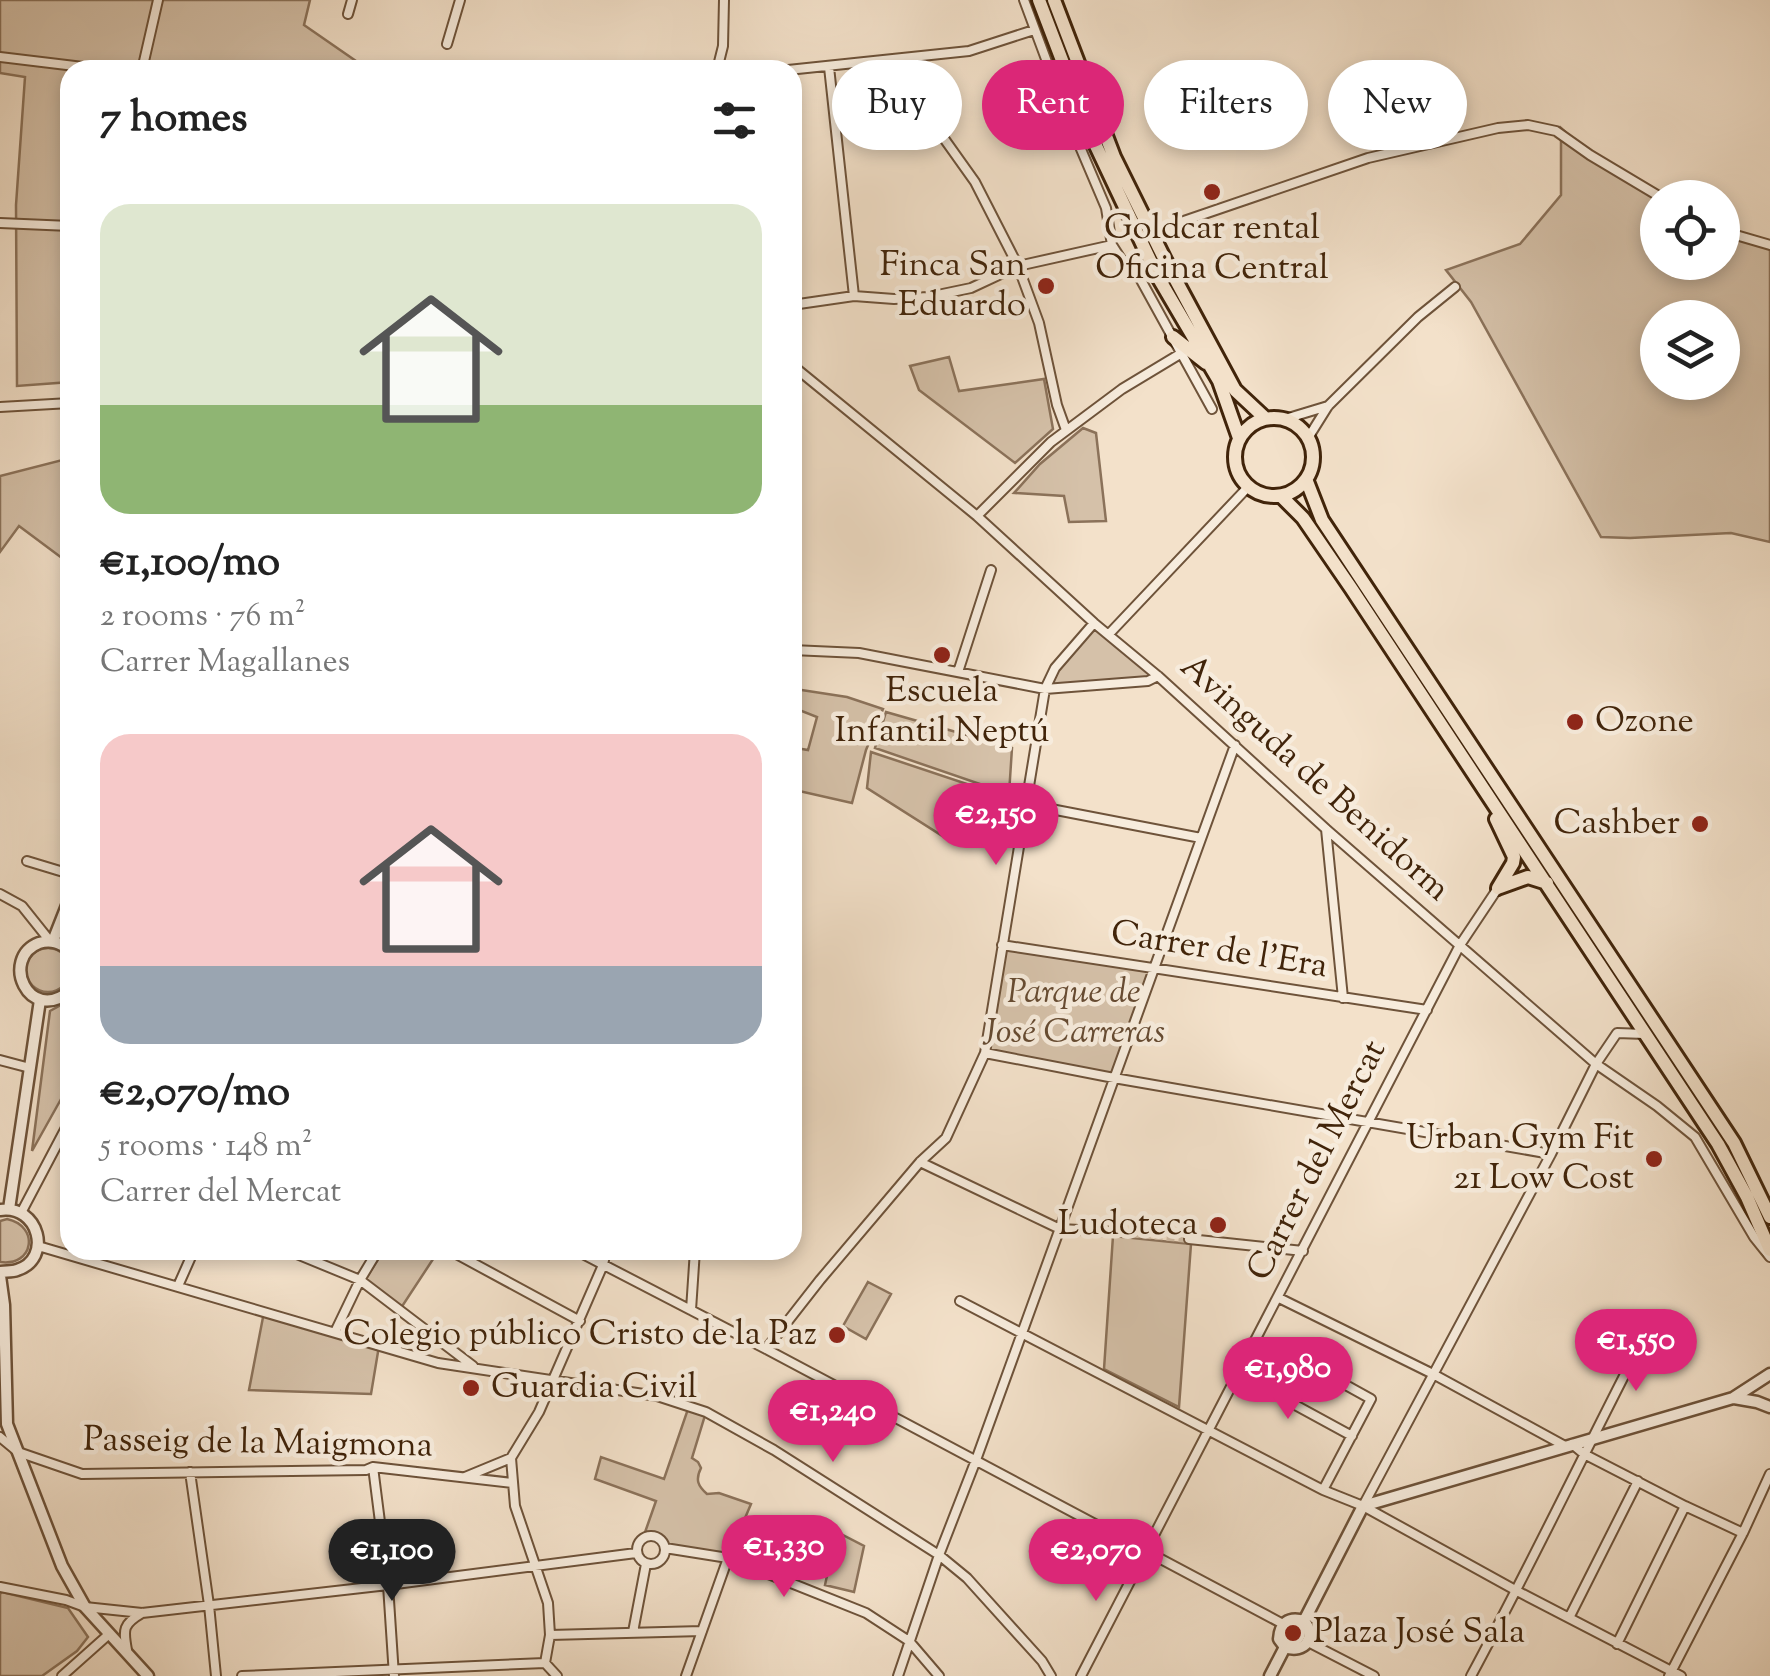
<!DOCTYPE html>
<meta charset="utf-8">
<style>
:root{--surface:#fff;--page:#f2f2f2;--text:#222;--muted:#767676;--accent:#db2777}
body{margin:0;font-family:"Sorts Mill Goudy",serif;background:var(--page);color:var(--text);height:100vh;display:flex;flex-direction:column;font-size:38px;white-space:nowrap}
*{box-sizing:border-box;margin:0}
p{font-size:32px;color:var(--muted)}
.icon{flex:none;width:55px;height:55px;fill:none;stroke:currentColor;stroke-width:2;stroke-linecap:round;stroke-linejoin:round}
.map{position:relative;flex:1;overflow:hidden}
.drawer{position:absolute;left:60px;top:60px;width:742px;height:1200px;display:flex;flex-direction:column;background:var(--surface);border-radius:30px;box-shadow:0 5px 15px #0003}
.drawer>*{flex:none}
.guide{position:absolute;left:832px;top:60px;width:788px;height:90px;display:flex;gap:20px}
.controls{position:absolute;left:1640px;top:180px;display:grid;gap:20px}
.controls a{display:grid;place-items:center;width:100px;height:100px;border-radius:50%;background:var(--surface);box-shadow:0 5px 15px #0003;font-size:50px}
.price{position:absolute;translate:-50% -85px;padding:0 22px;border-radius:35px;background:var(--accent);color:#fff;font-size:32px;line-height:65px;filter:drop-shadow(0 2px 5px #0008)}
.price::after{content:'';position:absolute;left:50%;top:60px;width:30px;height:22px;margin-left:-15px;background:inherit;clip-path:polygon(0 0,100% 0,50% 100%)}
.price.on{background:#222;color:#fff}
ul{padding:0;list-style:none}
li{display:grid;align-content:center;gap:20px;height:530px;padding:0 40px}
li span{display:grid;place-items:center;height:310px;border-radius:30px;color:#555}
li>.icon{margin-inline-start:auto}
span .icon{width:180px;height:180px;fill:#fffc;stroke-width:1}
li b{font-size:42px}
h2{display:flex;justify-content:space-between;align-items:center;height:120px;padding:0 40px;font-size:42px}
.tag{padding:0 35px;border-radius:45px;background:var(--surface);box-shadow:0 5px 15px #0003;font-size:35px;line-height:90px}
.tag.on{background:var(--accent);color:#fff}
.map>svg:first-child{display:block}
.green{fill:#d5c1a9;stroke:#8b725a;stroke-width:2.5;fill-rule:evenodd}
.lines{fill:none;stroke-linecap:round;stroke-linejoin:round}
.minor-tunnel{stroke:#cfbba4;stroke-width:8;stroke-dasharray:8 4;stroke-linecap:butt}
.minor-casing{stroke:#6e533a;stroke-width:12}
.tertiary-casing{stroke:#6e533a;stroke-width:15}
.primary-casing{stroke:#41240a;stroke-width:18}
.minor{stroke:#f7ecdd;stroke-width:8}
.tertiary{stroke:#f7ecdd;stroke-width:10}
.primary{stroke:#f3e1ca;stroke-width:12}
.poi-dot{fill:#8f2418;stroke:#f7ecdd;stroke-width:4}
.labels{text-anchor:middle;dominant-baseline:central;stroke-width:9;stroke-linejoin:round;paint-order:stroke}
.poi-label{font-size:35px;fill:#41240a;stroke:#f7ecdd;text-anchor:end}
.street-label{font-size:35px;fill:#41240a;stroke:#f7ecdd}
.park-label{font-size:35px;font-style:italic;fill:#664b32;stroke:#f7ecdd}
</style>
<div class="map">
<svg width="1770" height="1676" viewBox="0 0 1770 1676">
<rect width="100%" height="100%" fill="#f3e1ca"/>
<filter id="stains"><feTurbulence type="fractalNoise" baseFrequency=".002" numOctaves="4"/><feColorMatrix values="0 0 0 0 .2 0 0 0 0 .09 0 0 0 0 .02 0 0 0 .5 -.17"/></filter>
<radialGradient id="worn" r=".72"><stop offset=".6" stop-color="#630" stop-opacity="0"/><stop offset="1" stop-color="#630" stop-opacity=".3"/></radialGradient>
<!-- green -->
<path class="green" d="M 0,0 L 310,0 L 304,25 L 369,70 L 70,70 L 70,382 L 17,386 L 16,205 L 25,77 L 0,73 Z
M 1561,128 L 1590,155 L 1658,198 L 1658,262 L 1722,262 L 1723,231 L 1770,245 L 1770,542 L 1731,533 L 1630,538 L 1601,537 L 1471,302 L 1446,270 L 1520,244 L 1561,195 ZM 1658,318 L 1722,318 L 1722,382 L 1658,382 Z
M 949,357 L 959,391 L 1044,379 L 1053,429 L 1015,463 L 919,390 L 910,366 Z
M 1083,428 L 1096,433 L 1106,521 L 1069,522 L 1064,496 L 1014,493 L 1040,464 Z
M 70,458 L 70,564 L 19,526 L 0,552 L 0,476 Z
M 1094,623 L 1158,676 L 1148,681 L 1045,689 L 1055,668 Z
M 795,689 L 847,697 L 883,709 L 866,750 L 852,803 L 799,791 L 796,748 L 808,750 L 817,717 L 794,708 Z
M 886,712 L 1012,748 L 1009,794 L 875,748 Z
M 871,752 L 973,786 L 952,842 L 867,788 Z
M 1002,945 L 1154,968 L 1114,1078 L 985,1053 Z
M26 970a22 22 0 1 1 44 0a22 22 0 1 1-44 0Z
M 70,1000 L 70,1083 L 32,1151 L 50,1011 Z
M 7,1219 C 40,1226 34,1267 0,1262 L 0,1221 Z
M 1113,1236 L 1191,1244 L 1179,1407 L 1104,1369 Z
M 384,1250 L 439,1250 L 401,1308 L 365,1280 Z
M 868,1282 L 891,1294 L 866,1339 L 843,1326 Z
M 264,1312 L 379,1346 L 371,1394 L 249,1390 Z
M 689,1406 L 706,1412 L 692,1458 L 698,1462 L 701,1468 C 695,1480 698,1486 707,1494 L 719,1493 L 751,1504 L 728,1558 L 665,1548 C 661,1537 654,1536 643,1538 L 656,1501 L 595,1479 L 601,1457 L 664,1479 Z
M 802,1529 L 834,1541 L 837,1532 L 864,1546 L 854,1592 L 825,1585 L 833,1548 L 828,1559 L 796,1547 Z
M 2,1592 L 68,1608 L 88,1637 L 77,1651 L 42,1676 L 0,1676 L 0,1594 Z"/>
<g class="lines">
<!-- minor-tunnel -->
<path class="minor-tunnel" d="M 1119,1232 L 1189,1239"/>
<!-- minor casing -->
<g class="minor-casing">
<path id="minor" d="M 1024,0 L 1069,121 L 1106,208 L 1112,245 L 1121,259 L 1136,271 L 1212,409
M 348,14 L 352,0
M 447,44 L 460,0
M 0,57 L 108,70
M 910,58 L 923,109 L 975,182 L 1018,266 L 1039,323 L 1057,405 L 1066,430
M 829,67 L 854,296
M 142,70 L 158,0
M 717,70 L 723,46 L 724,0
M 788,70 L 969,51 L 1034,30
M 0,223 L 70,226
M 1175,224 L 1368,158 L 1498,128 L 1528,125 L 1556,131 L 1590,155 L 1662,198
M 1722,231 L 1770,245
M 792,305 L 854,296 L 894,299 L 928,297 L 971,288 L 1018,266 L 1112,245
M 792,365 L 977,516 L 1094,623 L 1158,676 L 1326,829 L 1596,1064 L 1657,1106 L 1695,1137 L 1754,1237 L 1770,1257
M 0,407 L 70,403
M 1285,419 L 1328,406
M 1308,438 L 1328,406 L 1418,317 L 1455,287
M 977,516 L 1051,442 L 1122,389 L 1180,354
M 1109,634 L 1248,487
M 792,650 L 859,653 L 1045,689 L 1148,681 L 1158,676
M 958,672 L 991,570
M 1025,804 L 1201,838
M 1326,829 L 1343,998
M 27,861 L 70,874
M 0,894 L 22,906 L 50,941
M 1002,945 L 1427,1010
M 985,1053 L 1114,1078 L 1551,1154
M 0,1060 L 30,1068
M 920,1162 L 1060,1229 L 1119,1232
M 21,1213 L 70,1120
M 1189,1239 L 1303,1251
M 38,1246 L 438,1363 L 657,1396 L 706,1412 L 774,1450 L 939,1555 L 967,1578 L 1042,1661 L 1051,1676
M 287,1250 L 360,1280 L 473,1366
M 449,1250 L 580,1321
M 575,1250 L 766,1349 L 1283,1624
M 178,1286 L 194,1250
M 1279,1298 L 1433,1374 L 1565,1446
M 960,1301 L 1323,1490 L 1363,1506 L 1517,1591 L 1681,1676
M 691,1310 L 695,1250
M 335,1332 L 360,1280 L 378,1250
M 766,1349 L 820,1280 L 920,1162 L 946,1138 L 985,1053 L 1045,689 L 1055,668 L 1094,623
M 1248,1356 L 1296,1381
M 0,1437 L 18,1452 L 82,1474 L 366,1470 L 373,1467 L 513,1483
M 1572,1444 L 1584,1454 L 1685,1506 L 1743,1533
M 373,1467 L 388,1585 L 394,1676
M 190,1472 L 209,1605 L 216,1676
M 465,1477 L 511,1458
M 1323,1490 L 1371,1399 L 1306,1363 L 1286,1400 L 1352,1436
M 1363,1506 L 1551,1154 L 1596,1064 L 1617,1033 L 1645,1034
M637 1550a14 14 0 1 1 28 0a14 14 0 1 1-28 0Z
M 665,1548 L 728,1558 L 866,1613 L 909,1641 L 939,1676
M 0,1587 L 66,1600 L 85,1607 L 142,1613 L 388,1585 L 636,1553
M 1569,1618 L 1638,1481
M 633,1632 L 646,1564
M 550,1635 L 702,1631
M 1308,1642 L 1374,1676
M 1617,1644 L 1685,1506
M 127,1650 C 123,1629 123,1624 142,1613
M 545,1663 L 550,1635 L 548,1603 L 515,1506 L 511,1458 L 539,1412 L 603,1265 L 606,1250
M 545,1663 L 557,1676
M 62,1676 L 108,1635
M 242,1676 L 545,1663
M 686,1676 L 728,1558
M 898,1676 L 939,1555 L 976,1460 L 1235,745
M 1081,1676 L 1460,945 L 1498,888
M 1471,1676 C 1532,1563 1587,1447 1646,1333
M 1669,1676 L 1743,1533 L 1770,1474"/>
</g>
<!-- tertiary casing -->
<g class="tertiary-casing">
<path id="tertiary" d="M 53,941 L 70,898
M 70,950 C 60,943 51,939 39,943 C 0,958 28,1025 70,991
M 9,1209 L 40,1000
M 0,1210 C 39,1204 53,1259 17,1270 C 12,1272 6,1271 0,1272
M 0,1276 L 4,1305 L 7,1424 L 62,1566 L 85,1607 L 148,1676
M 1734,1398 L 1757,1402 L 1770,1407
M 1304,1621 L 1363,1506 L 1733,1398 L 1770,1374
M 1285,1647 C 1305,1654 1317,1637 1304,1621
M 1285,1647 L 1279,1639 C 1280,1624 1288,1616 1304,1621
M 1270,1676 L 1285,1647"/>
</g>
<!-- primary casing -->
<g class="primary-casing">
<path id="primary" d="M 1039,0 L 1089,131 L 1158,277 L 1219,381 L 1239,438
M 1054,0 L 1114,157 L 1165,260 L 1235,390 L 1265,418
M 1173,337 L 1206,363
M1235 457a39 39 0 1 1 78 0a39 39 0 1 1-78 0Z
M 1306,479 L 1322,520 L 1734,1143 L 1770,1217
M 1281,496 L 1303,518 L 1351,588 L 1718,1144 L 1747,1197 L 1770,1250
M 1496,819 L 1514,857 L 1513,863 L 1498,888
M 1500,887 L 1528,877 L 1547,883"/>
</g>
<!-- minor -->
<use href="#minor" class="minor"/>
<!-- tertiary -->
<use href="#tertiary" class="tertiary"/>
<!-- primary -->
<use href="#primary" class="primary"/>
</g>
<!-- markers -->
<g class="poi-dot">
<circle cx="1212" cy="192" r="10"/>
<circle cx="1046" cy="286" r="10"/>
<circle cx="942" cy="655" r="10"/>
<circle cx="1575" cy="722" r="10"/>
<circle cx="1700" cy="824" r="10"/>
<circle cx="1654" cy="1159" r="10"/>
<circle cx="1218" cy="1225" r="10"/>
<circle cx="837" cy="1335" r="10"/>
<circle cx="471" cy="1388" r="10"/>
<circle cx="1293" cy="1633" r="10"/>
</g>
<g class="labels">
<!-- poi labels -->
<g class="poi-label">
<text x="1212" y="229" text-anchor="middle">Goldcar rental<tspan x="1212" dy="40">Oficina Central</tspan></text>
<text x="1026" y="266">Finca San<tspan x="1026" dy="40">Eduardo</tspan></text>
<text x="942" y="692" text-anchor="middle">Escuela<tspan x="942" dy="40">Infantil Neptú</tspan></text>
<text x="1595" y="722" text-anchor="start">Ozone</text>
<text x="1680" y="824">Cashber</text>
<text x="1634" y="1139">Urban Gym Fit<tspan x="1634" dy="40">21 Low Cost</tspan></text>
<text x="1198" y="1225">Ludoteca</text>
<text x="817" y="1335">Colegio público Cristo de la Paz</text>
<text x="491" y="1388" text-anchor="start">Guardia Civil</text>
<text x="1313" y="1633" text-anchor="start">Plaza José Sala</text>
</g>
<!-- street labels -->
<g class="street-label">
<text transform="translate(1314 779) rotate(42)">Avinguda de Benidorm</text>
<text transform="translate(1219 951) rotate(9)">Carrer de l’Era</text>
<text transform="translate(1318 1161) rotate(-63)">Carrer del Mercat</text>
<text transform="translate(258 1444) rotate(1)">Passeig de la Maigmona</text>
</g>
<!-- park labels -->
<g class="park-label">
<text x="1074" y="993">Parque de<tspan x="1074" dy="40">José Carreras</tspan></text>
</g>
</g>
<rect width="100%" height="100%" filter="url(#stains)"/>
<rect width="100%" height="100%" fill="url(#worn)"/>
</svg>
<div class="controls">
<a><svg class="icon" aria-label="locate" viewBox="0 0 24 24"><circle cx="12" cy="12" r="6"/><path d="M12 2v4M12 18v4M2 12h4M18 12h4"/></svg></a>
<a><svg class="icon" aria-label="layers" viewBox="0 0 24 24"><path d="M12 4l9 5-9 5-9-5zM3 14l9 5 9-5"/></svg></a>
</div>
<b class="price" style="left:996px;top:868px">€2,150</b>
<b class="price" style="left:1636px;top:1394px">€1,550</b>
<b class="price" style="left:1288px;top:1422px">€1,980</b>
<b class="price" style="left:833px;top:1465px">€1,240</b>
<b class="price" style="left:784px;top:1600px">€1,330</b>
<b class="price on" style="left:392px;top:1604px">€1,100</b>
<b class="price" style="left:1096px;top:1604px">€2,070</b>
<div class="guide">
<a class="tag">Buy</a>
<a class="tag on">Rent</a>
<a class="tag">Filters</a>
<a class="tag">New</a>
</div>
<section class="drawer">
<h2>7 homes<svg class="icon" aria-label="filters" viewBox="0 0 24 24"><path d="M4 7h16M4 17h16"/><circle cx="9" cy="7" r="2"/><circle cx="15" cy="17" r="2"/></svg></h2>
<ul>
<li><span style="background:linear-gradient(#dfe7d0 65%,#8fb573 0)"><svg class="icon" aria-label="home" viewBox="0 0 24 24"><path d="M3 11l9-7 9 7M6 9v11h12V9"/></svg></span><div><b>€1,100/mo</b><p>2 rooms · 76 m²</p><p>Carrer Magallanes</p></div></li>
<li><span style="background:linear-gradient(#f6c9c9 75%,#9aa5b1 0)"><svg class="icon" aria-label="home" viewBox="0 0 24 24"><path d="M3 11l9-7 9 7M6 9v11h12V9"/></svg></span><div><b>€2,070/mo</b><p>5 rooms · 148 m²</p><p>Carrer del Mercat</p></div></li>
</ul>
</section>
</div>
